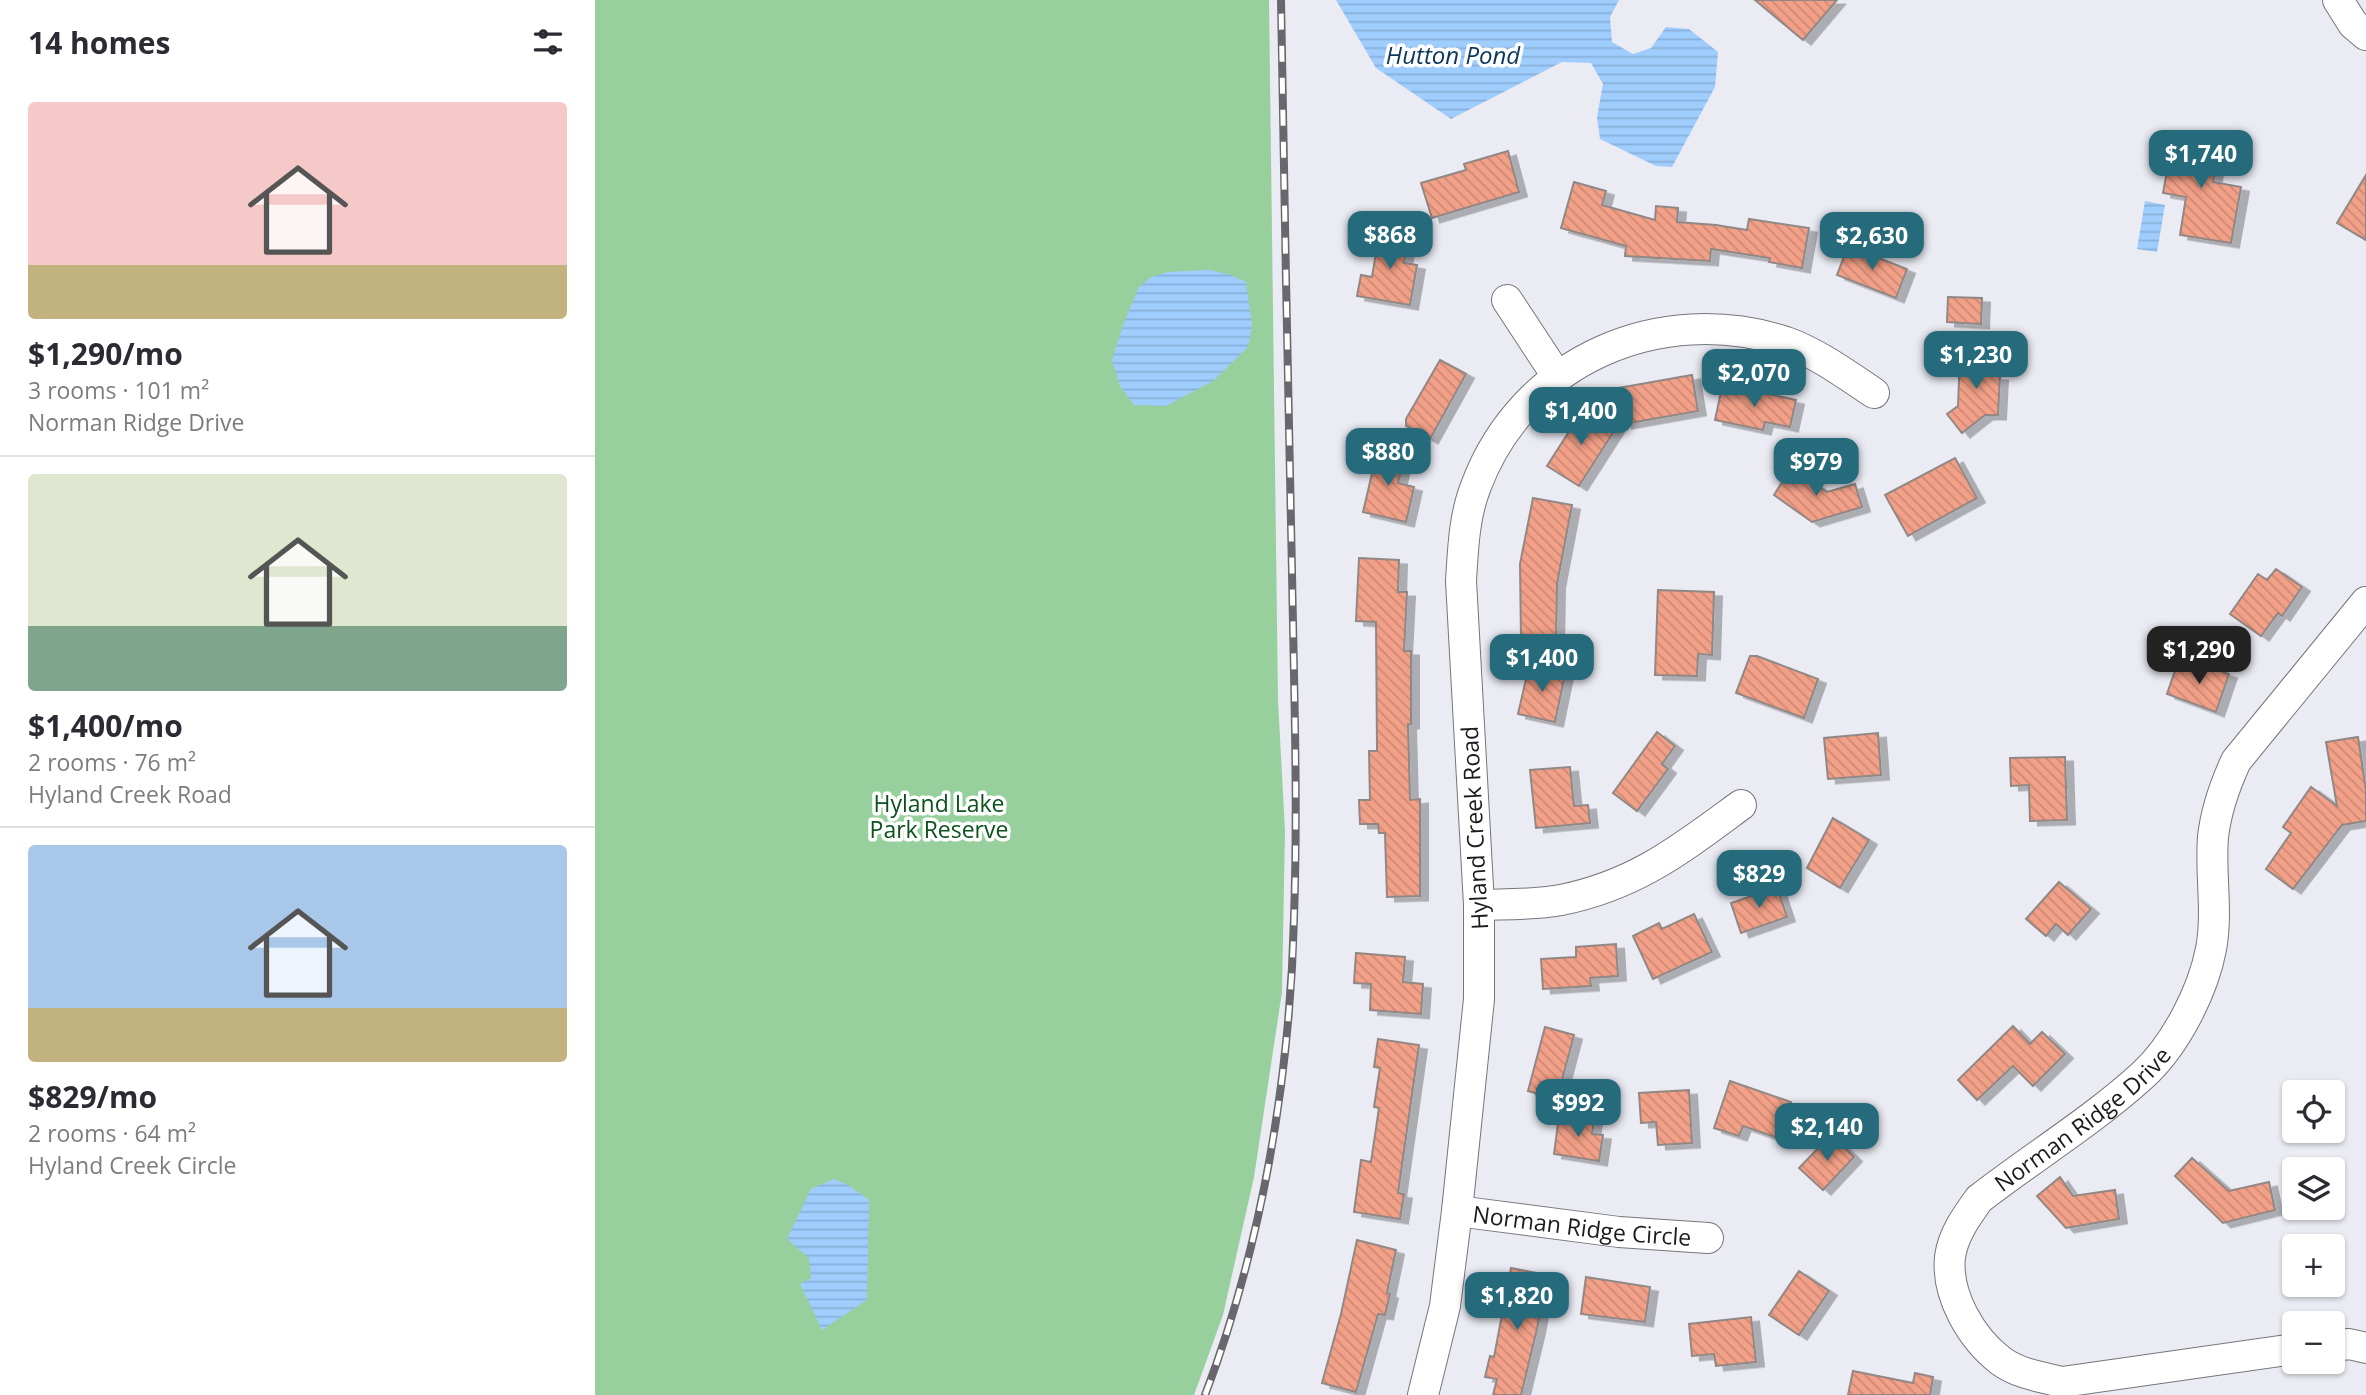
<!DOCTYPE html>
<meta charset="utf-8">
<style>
:root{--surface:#fff;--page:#f2f2f3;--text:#2b2b33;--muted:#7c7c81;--line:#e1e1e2;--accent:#266b7b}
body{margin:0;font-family:"Open Sans",sans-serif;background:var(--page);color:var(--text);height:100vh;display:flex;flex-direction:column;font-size:26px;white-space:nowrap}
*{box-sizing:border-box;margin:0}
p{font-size:23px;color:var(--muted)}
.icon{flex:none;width:38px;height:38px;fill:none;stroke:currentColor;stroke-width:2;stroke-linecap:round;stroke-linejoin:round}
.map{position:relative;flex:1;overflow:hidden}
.side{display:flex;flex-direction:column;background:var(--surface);width:595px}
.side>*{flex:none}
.tools{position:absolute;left:1687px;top:1080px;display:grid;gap:14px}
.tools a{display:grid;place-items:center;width:63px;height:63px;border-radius:7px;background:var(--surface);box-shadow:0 2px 5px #0004;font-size:35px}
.price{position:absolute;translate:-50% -60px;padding:0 16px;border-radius:14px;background:var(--accent);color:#fff;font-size:23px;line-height:46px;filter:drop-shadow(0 2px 4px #0008)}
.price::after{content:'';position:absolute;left:50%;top:42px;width:21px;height:16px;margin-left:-10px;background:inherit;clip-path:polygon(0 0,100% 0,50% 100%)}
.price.selected{background:#222;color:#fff}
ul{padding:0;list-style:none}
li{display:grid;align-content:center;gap:14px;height:371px;padding:0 28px}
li+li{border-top:2px solid var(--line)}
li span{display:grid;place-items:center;height:217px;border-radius:7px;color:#555}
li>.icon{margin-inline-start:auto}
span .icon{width:126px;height:126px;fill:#fffc;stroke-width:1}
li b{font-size:30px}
h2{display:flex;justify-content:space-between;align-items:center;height:84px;padding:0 28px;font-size:30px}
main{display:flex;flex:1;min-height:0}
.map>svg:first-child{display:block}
.green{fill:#98d09d}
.water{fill:url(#water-rules)}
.building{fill:url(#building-back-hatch);stroke:#918885;stroke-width:2;filter:url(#shadow)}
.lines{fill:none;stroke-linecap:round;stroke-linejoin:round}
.minor-casing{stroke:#75757d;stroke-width:32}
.minor{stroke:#fff;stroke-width:30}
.rail-casing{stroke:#67676c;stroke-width:8}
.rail{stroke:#fff;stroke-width:5;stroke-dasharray:16;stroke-linecap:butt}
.labels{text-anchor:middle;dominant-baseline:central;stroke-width:7;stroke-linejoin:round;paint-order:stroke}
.park-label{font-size:23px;fill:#0b521d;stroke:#fff}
.street-label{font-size:23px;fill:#1b1b1e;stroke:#fff}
.water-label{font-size:24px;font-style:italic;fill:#0d385d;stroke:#fff}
</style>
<main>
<section class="side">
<h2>14 homes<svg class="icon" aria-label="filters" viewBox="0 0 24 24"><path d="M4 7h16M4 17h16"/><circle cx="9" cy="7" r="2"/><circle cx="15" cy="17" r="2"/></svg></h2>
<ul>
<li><span style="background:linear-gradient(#f6c9c9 75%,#c2b280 0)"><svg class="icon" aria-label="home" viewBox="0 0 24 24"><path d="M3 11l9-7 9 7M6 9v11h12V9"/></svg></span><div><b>$1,290/mo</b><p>3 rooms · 101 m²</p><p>Norman Ridge Drive</p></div></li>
<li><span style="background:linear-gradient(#dfe7d0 70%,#7fa58c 0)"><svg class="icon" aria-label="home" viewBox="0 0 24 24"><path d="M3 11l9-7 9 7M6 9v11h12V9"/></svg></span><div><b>$1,400/mo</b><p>2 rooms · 76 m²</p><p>Hyland Creek Road</p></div></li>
<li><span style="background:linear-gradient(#a9c7e8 75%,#c2b280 0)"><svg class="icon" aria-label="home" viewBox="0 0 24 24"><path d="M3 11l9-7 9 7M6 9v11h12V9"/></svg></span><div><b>$829/mo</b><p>2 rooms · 64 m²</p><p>Hyland Creek Circle</p></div></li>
</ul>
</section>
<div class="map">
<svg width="1771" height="1395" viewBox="0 0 1771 1395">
<defs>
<pattern id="water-rules" width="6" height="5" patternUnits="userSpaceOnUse" patternTransform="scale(1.75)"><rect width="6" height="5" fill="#9fcdfd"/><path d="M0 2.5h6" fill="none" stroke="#88afd8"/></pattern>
<pattern id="building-back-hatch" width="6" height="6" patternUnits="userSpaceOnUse" patternTransform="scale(1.75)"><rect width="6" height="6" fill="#f2a087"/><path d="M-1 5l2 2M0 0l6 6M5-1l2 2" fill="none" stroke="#cf8974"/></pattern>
<filter id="shadow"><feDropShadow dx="8" dy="4.5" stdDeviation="0" flood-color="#0004"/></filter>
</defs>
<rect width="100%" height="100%" fill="#ebebf4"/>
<!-- green -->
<path class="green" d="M 0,0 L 674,0 L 683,700 L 690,831 L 687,992 L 659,1177 L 628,1315 L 599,1395 L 0,1395 Z"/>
<!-- water -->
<path class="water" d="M 741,0 L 1024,0 L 1015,17 L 1017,42 L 1038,54 L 1056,48 L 1071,27 L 1094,29 L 1123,52 L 1120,87 L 1077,167 L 1061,166 L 1005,139 L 1002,117 L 1008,84 L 996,63 L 967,62 L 856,119 L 781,68 Z
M 1550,201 L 1570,205 L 1562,252 L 1542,249 Z
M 615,270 L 633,274 L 651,282 L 657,325 L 653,347 L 618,381 L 571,406 L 539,405 L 525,386 L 517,361 L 528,325 L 544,287 L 556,277 L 573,272 Z
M 239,1179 L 253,1185 L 274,1200 L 272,1300 L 227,1330 L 205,1284 L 216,1278 L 214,1258 L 192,1239 L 216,1189 Z"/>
<!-- building -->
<path class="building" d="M 1160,0 L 1242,0 L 1208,40 Z
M 1579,132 L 1608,137 L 1607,145 L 1624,148 L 1618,182 L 1646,187 L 1636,243 L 1585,235 L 1591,197 L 1568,193 Z
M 913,151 L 924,192 L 837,218 L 826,183 L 871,170 L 869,164 Z
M 1771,175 L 1771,240 L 1742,223 Z
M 979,182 L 1011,191 L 1007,205 L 1060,220 L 1061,206 L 1083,208 L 1082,222 L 1121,225 L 1152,230 L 1154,219 L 1214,228 L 1207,268 L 1174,262 L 1175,258 L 1116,249 L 1115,261 L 1030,256 L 1031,246 L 966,228 Z
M 785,229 L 813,234 L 809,263 L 822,265 L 815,305 L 762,296 L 766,275 L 777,277 Z
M 1253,246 L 1312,269 L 1301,298 L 1242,275 Z
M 1353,297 L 1387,298 L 1386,324 L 1352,322 Z
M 1365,355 L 1398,356 L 1397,376 L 1405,376 L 1403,415 L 1390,415 L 1367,433 L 1352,414 L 1363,406 Z
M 845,360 L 871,374 L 835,439 L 811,426 L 811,419 Z
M 1097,375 L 1103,411 L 1029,424 L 1023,388 Z
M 1127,387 L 1151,392 L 1152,389 L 1201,400 L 1195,427 L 1170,422 L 1168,430 L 1120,420 Z
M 989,408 L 1021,428 L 984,486 L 952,466 Z
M 783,448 L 810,455 L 803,483 L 819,487 L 811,522 L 768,512 Z
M 1360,458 L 1382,498 L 1313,536 L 1290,495 Z
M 1196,468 L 1232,492 L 1260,484 L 1267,507 L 1217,522 L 1179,495 Z
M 938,498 L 977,505 L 962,584 L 961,642 L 926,641 L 925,564 Z
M 764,558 L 804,560 L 803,592 L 812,592 L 809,651 L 816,651 L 816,724 L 813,724 L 815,800 L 825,799 L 825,896 L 792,897 L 790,833 L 784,833 L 783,824 L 765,824 L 764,800 L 775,800 L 774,751 L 782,751 L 781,622 L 761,621 Z
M 1681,569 L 1707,587 L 1687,616 L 1683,613 L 1666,636 L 1635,614 L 1663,574 L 1672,580 Z
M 1063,590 L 1119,592 L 1117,655 L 1103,654 L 1102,676 L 1060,675 Z
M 1155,656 L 1162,656 L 1223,679 L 1209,718 L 1141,693 Z
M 1582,665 L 1604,673 L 1607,665 L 1634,674 L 1621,712 L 1572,694 Z
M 934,666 L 970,674 L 960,722 L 923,714 Z
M 1062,732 L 1080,746 L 1067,764 L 1073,769 L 1042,811 L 1018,793 Z
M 1283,733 L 1286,775 L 1233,779 L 1229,738 Z
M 1763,737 L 1771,791 L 1771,821 L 1747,825 L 1698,889 L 1671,869 L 1696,833 L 1688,827 L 1716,787 L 1742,806 L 1731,742 Z
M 1470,757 L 1472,820 L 1435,821 L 1434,785 L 1416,786 L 1415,758 Z
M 975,767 L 979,806 L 993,805 L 995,823 L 941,828 L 935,770 Z
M 1238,818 L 1274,840 L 1245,888 L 1212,868 Z
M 1464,882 L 1496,909 L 1473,935 L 1461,924 L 1451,936 L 1431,919 Z
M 1182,887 L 1192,917 L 1146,933 L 1136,903 Z
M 1099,914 L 1117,952 L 1058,979 L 1038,936 L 1064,923 L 1067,929 Z
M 1021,944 L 1023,976 L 995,978 L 996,986 L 948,989 L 946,959 L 981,957 L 981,947 Z
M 761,953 L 810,957 L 808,982 L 828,984 L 826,1014 L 775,1010 L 776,984 L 759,983 Z
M 1418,1026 L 1435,1044 L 1447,1032 L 1470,1054 L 1438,1086 L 1418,1066 L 1382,1100 L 1363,1080 Z
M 950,1027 L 979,1035 L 962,1099 L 933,1091 Z
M 783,1039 L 824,1045 L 803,1193 L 809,1194 L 805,1219 L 759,1212 L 766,1160 L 776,1162 L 784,1108 L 779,1107 L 785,1068 L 779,1067 Z
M 1135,1081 L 1196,1102 L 1183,1138 L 1148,1126 L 1144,1136 L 1119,1128 Z
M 1094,1090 L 1097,1143 L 1063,1145 L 1061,1122 L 1046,1123 L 1044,1093 Z
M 964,1116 L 999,1120 L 997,1134 L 1008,1135 L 1004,1161 L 959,1154 Z
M 1236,1135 L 1259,1157 L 1228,1190 L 1204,1168 Z
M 1597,1158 L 1634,1191 L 1674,1182 L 1680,1210 L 1628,1223 L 1580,1176 Z
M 1465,1177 L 1478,1196 L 1520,1190 L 1524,1219 L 1471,1228 L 1442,1196 Z
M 762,1240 L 801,1250 L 792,1293 L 795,1294 L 790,1315 L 783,1314 L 761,1392 L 727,1383 L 746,1314 Z
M 916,1268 L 952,1275 L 942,1329 L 926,1395 L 898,1395 L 902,1379 L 890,1377 L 895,1356 L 899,1357 Z
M 1204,1271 L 1234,1291 L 1204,1335 L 1174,1315 Z
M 991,1277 L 1055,1287 L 1050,1322 L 986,1314 Z
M 1156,1317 L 1161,1362 L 1121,1366 L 1119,1354 L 1097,1356 L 1094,1324 Z
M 1258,1371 L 1318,1383 L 1320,1373 L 1338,1377 L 1335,1395 L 1253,1395 Z"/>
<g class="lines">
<!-- minor casing -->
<g class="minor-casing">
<g id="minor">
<path d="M 1743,0 L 1758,24 L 1771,35"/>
<path d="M 912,300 L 962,376"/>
<path d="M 884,905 C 911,904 940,905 966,900 C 1041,885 1086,849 1146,805"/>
<path id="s1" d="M 862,1211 L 1024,1232 L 1113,1238"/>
<path d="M 1738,1346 L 1754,1344 L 1771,1348"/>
<path id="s2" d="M 1699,1349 L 1467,1382 C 1446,1377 1424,1374 1406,1361 C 1376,1338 1351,1295 1355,1257 C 1358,1235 1371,1217 1384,1199 C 1438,1157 1499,1120 1549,1074 C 1581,1044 1608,991 1616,949 C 1623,912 1615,874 1618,837 C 1621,810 1630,785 1641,761 L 1771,602"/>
<path d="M 828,1395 L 850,1306 L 862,1211 L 884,999 L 884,905 L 866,581 C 868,549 869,516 881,486 C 928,360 1065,301 1191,342 C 1222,353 1252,375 1279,393"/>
</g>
</g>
<!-- minor -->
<use href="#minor" class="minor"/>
<!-- rail casing -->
<g class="rail-casing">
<path id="rail" d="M 610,1395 C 667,1246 695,1077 699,918 C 703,803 699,687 697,572 C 693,381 689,191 686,0"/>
</g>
<!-- rail -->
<use href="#rail" class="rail"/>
</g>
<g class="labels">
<!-- park labels -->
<g class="park-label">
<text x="344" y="803">Hyland Lake<tspan x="344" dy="26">Park Reserve</tspan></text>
</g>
<!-- street labels -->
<g class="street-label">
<text transform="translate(879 828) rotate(-93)">Hyland Creek Road</text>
<text stroke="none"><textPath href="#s2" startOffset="616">Norman Ridge Drive</textPath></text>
<text stroke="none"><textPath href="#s1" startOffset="126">Norman Ridge Circle</textPath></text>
</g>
<!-- water labels -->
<g class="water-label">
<text x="858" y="54">Hutton Pond</text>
</g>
</g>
</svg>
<div class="tools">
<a><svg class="icon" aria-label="locate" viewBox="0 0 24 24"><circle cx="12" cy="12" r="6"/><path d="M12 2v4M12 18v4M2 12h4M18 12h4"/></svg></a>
<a><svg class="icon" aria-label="layers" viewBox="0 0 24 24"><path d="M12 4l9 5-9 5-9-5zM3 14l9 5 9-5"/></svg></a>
<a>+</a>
<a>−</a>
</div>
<b class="price" style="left:1606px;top:190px">$1,740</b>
<b class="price" style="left:795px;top:271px">$868</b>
<b class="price" style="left:1277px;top:272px">$2,630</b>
<b class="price" style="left:1381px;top:391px">$1,230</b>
<b class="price" style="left:1159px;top:409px">$2,070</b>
<b class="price" style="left:986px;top:447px">$1,400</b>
<b class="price" style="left:793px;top:488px">$880</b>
<b class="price" style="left:1221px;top:498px">$979</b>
<b class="price selected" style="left:1604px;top:686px">$1,290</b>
<b class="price" style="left:947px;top:694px">$1,400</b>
<b class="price" style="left:1164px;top:910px">$829</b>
<b class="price" style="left:983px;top:1139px">$992</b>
<b class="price" style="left:1232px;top:1163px">$2,140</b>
<b class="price" style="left:922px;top:1332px">$1,820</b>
</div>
</main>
